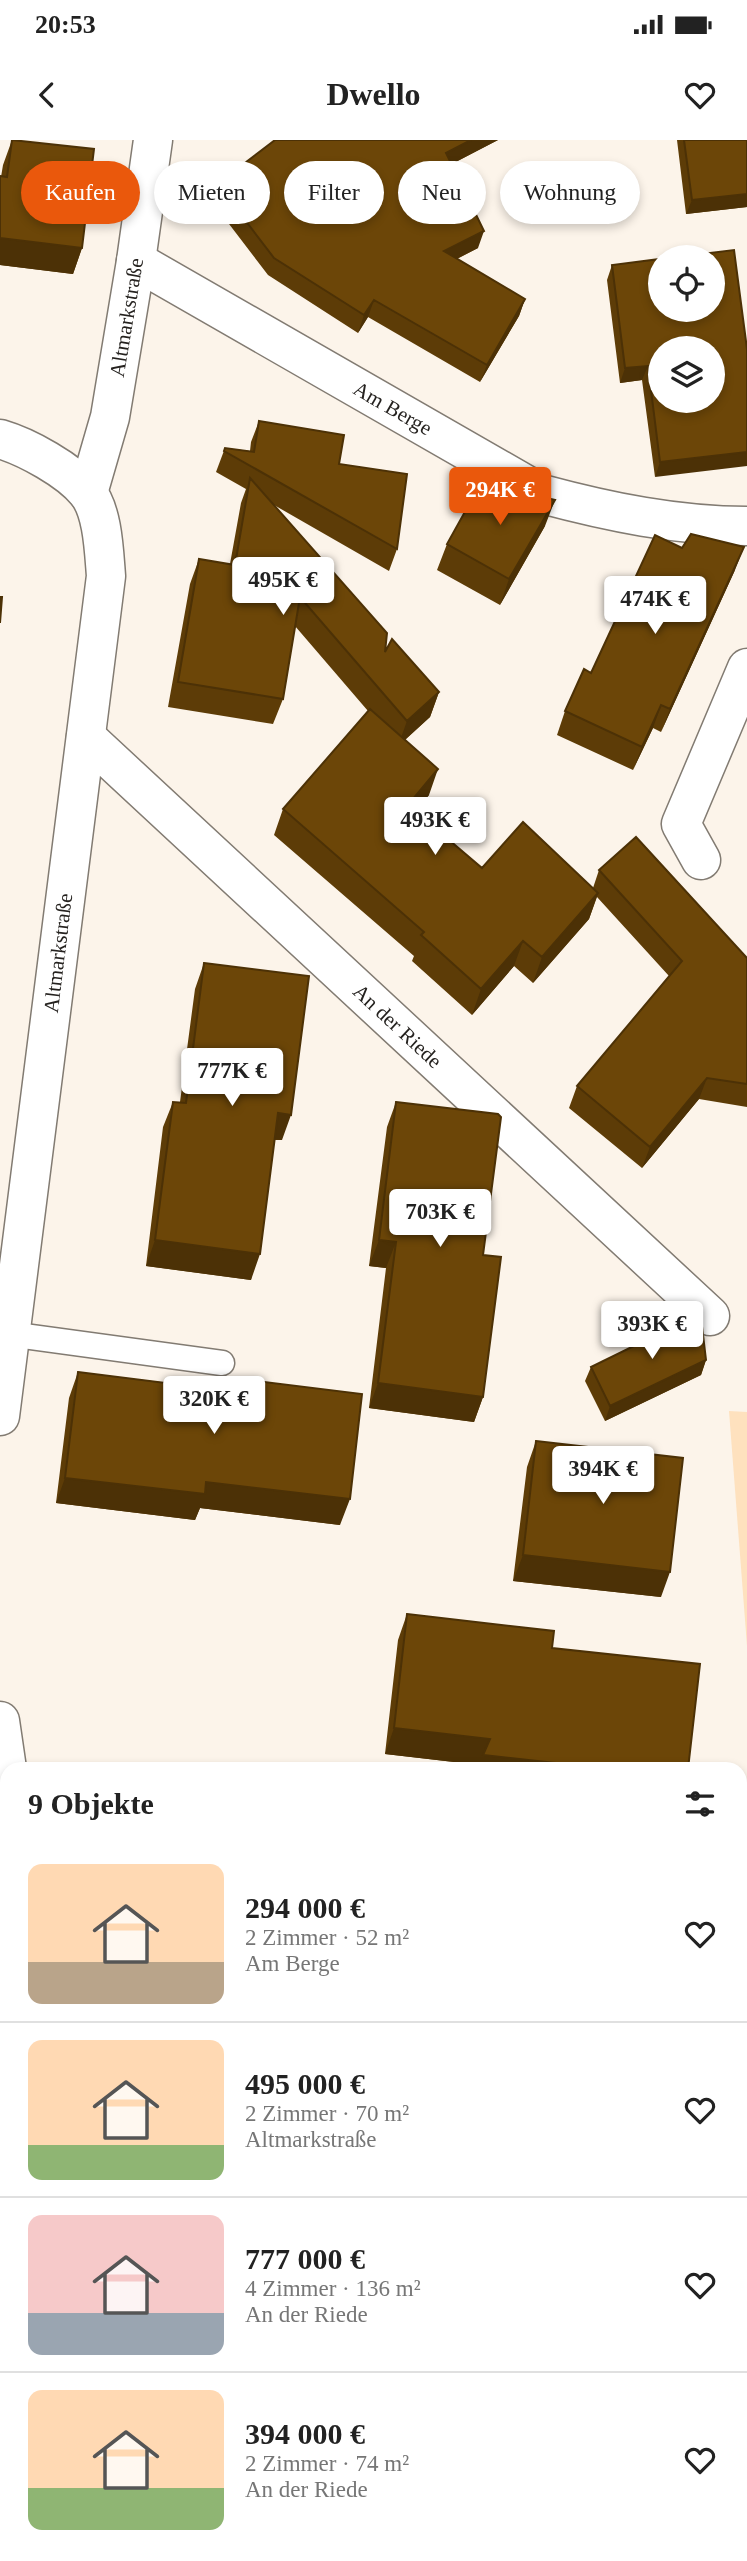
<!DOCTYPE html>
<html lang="de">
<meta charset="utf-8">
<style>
:root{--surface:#fff;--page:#f6f6f6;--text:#222;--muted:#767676;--line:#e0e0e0;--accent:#ea580c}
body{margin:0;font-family:"Times New Roman",serif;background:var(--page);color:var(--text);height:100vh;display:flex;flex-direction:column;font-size:26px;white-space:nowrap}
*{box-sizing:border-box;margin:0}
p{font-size:23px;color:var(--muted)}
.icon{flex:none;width:38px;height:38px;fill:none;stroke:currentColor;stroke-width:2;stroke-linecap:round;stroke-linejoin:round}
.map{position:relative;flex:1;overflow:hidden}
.side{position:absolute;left:0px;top:1622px;width:747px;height:800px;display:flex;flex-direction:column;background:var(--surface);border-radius:21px 21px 0 0;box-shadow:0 4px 10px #0003}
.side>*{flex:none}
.hud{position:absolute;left:21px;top:21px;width:705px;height:63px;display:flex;gap:14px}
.buttons{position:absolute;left:648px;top:105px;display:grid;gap:14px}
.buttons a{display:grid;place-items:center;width:77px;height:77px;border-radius:50%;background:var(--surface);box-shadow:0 4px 10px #0003;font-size:35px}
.price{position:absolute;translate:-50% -60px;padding:0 16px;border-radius:7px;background:#fff;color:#222;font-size:23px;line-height:46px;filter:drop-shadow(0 2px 4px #0008)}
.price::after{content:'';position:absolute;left:50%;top:42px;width:21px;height:16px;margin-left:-10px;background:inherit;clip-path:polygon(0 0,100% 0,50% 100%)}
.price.current{background:var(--accent);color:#fff}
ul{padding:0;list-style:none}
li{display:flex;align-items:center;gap:21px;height:175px;padding:0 28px}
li+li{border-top:2px solid var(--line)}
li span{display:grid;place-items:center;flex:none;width:196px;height:140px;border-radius:14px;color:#555}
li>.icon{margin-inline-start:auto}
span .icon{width:84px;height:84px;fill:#fffc;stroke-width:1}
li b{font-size:30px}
h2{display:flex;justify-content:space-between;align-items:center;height:84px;padding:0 28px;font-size:30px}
.chip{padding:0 24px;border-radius:32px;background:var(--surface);box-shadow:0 4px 10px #0003;font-size:24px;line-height:63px}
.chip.current{background:var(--accent);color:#fff}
.status{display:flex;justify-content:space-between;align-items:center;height:49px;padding:0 35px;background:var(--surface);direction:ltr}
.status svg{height:19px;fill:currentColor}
header{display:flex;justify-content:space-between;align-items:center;height:91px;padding:0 28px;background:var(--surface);font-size:32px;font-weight:700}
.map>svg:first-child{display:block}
.green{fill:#fee1be}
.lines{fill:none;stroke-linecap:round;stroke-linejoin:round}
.lane-casing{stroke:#827b72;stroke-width:27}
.street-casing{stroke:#827b72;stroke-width:41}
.secondary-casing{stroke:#827b72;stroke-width:41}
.lane{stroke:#fff;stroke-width:24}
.street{stroke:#fff;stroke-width:38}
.secondary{stroke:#fff;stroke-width:38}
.wall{fill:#5d3c07}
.shaded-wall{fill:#4c3106}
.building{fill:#6c4608;stroke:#4c3106;stroke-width:2;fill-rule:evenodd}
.labels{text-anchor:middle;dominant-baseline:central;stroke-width:7;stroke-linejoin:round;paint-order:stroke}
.street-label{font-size:21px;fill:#25221f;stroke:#fff}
</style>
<div class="status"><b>20:53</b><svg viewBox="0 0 49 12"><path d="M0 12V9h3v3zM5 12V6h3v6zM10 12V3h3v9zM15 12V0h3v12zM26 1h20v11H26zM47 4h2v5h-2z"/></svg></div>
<header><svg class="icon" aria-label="back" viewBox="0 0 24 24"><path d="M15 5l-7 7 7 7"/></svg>Dwello<svg class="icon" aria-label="heart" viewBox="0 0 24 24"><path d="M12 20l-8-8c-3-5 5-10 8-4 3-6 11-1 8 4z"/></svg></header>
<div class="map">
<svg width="747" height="2421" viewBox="0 0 747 2421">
<rect width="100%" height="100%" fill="#fcf4ea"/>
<!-- green -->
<path class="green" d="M 729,1271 L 747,1272 L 747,1506 Z"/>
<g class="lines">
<!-- lane casing -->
<g class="lane-casing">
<path id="lane" d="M 9,1194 L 222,1223"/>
</g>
<!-- street casing -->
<g class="street-casing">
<g id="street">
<path id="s1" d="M 136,121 L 542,354 C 609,372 677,386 747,386"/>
<path id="s2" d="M 88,353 L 110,277 L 136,121 L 153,0"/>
<path id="s3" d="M 86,597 L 710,1176"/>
<path d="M 701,720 L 681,684 L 747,528"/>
</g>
</g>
<!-- secondary casing -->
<g class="secondary-casing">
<path id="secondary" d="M 0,299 C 27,307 69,330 87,352 C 103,371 104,412 106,436 L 0,1276
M 0,1581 L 7,1629
M 286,2415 L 291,2421"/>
</g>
<!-- lane -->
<use href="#lane" class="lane"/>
<!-- street -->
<use href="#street" class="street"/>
<!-- secondary -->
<use href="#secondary" class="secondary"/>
</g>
<!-- wall -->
<path class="wall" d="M 12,0 L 82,108 L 73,134 L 0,125 L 0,36 L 1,37 L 3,25 Z
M 275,0 L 498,0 L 452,24 L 478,108 L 457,119 L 525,159 L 519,176 L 480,242 L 368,177 L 358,193 L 268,135 L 226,80 L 232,63 L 243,54 L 235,43 L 241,26 Z
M 677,0 L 747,0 L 747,67 L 686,74 Z
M 612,125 L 747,209 L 655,337 L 642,240 L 620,243 L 607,140 Z
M 259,281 L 339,324 L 397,409 L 389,431 L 274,365 L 385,512 L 439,552 L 430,577 L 405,600 L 429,655 L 415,671 L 482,728 L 593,748 L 599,730 L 747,818 L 747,967 L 699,959 L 642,1028 L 569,968 L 577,946 L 669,836 L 597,757 L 589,779 L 533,843 L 514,826 L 472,875 L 412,821 L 414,816 L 274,695 L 283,669 L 368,571 L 295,486 L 283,559 L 273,584 L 168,567 L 190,444 L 199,419 L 230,424 L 241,363 L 246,349 L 216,332 L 225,308 L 250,311 L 251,302 Z
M 545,386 L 500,465 L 437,430 L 447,404 Z
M 735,430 L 661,592 L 653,588 L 633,630 L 557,595 L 565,571 L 591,533 Z
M 204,823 L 282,1000 L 275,1000 L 251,1140 L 146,1126 L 163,987 L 173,962 L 180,962 L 195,849 Z
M 396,962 L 483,1115 L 483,1257 L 474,1282 L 369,1268 L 386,1128 L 369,1126 L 387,987 Z
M 706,1220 L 701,1235 L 605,1281 L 585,1241 L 591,1227 Z
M 78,1232 L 218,1249 L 223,1237 L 340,1385 L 200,1368 L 195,1380 L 56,1363 L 69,1258 Z
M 536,1301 L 661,1457 L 513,1441 L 527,1327 Z
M 407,1474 L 552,1508 L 688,1629 L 478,1629 L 480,1625 L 385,1614 L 398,1500 Z
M 384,2415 L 627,2415 L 622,2421 L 390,2421 Z"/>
<!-- shaded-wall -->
<path class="shaded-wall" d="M 471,0 L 498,0 L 440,30 L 446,13 Z
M 747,54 L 747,67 L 686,74 L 692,60 Z
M 484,91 L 478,108 L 438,128 L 444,111 Z
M 0,98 L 82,108 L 73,134 L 0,125 Z
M 525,159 L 519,176 L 480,242 L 487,225 Z
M 374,160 L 368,177 L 358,193 L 364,175 Z
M 648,226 L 642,240 L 620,243 L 625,228 Z
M 747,312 L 747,326 L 655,337 L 660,322 Z
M 555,360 L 545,386 L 500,465 L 509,439 Z
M 744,407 L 735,430 L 661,592 L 670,569 Z
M 439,552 L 430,577 L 398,606 L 407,581 Z
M 661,565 L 653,588 L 633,630 L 642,607 Z
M 438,629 L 429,655 L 398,691 L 408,665 Z
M 598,753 L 589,779 L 533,843 L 542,817 Z
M 523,801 L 514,826 L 472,875 L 481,849 Z
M 707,938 L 699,959 L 642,1028 L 650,1007 Z
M 278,973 L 291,975 L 282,1000 L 268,999 Z
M 155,1100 L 260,1114 L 251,1140 L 146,1126 Z
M 379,1100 L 396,1102 L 386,1128 L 369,1126 Z
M 706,1220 L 701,1235 L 605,1281 L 610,1266 Z
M 378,1243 L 483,1257 L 474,1282 L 369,1268 Z
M 65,1338 L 206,1342 L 350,1359 L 340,1385 L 200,1368 L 195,1380 L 56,1363 Z
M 523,1415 L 670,1432 L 661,1457 L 513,1441 Z
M 394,1588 L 490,1599 L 610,1629 L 478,1629 L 480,1625 L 385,1614 Z
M 7,2046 L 7,2056 L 5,2060 L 0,2061 L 0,2047 Z
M 747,2276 L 747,2283 L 740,2295 L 740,2287 Z
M 617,2415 L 627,2415 L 622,2421 L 612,2421 Z"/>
<!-- building -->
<path class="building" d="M 12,0 L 94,9 L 82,108 L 0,98 L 0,36 L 7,37 Z
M 275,0 L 471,0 L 446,13 L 484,91 L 444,111 L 525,159 L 487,225 L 374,160 L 364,175 L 274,118 L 232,63 L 256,45 L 241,26 Z
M 684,0 L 747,0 L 747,54 L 692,60 Z
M 734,110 L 747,209 L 747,312 L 660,322 L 648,226 L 625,228 L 612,125 L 660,119 L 660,170 L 712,170 L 712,117 L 677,117 ZM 660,208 L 712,208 L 712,261 L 660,261 Z
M 259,281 L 344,295 L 339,324 L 407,334 L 397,409 L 224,311 L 225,308 L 254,312 Z
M 250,338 L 387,493 L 385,512 L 392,499 L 439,552 L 407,581 L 300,457 L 283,559 L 178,542 L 199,419 L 235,425 Z
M 481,343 L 555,360 L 509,439 L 447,404 Z
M 691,394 L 744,407 L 670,569 L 661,565 L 642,607 L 565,571 L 584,529 L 591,533 L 655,395 L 682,408 Z
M 0,457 L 2,457 L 0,483 Z
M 370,569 L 438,629 L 408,665 L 482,728 L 523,682 L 598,753 L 542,817 L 523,801 L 481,849 L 421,795 L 424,792 L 283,669 Z
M 636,697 L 747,818 L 747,944 L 707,938 L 650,1007 L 577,946 L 682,821 L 599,730 Z
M 204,823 L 309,836 L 291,975 L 278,973 L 260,1114 L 155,1100 L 173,962 L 186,963 Z
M 396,962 L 498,974 L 501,977 L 483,1115 L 501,1117 L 483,1257 L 378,1243 L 396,1102 L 379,1100 Z
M 697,1175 L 701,1178 L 706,1220 L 610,1266 L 591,1227 Z
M 78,1232 L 221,1250 L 223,1237 L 362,1254 L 350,1359 L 206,1342 L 205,1354 L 65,1338 Z
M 536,1301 L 683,1318 L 670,1432 L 523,1415 Z
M 407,1474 L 554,1491 L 552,1508 L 700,1524 L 688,1629 L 610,1629 L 483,1615 L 490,1599 L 394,1588 Z
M 0,1985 L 3,1985 L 7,2016 L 7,2046 L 0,2047 Z
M 740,2107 L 747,2113 L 747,2276 L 740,2287 Z
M 411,2415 L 617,2415 L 612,2421 L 418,2421 Z"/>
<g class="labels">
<!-- street labels -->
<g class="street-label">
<text stroke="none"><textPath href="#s2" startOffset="180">Altmarkstraße</textPath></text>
<text stroke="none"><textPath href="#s1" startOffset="296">Am Berge</textPath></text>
<text transform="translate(58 813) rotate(-83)">Altmarkstraße</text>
<text stroke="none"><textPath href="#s3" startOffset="425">An der Riede</textPath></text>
</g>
</g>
</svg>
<div class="buttons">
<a><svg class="icon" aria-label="locate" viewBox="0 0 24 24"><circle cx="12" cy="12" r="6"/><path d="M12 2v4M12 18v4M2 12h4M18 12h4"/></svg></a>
<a><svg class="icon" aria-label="layers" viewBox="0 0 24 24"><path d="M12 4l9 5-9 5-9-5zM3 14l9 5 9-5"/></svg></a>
</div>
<b class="price current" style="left:500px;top:387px">294K €</b>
<b class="price" style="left:283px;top:477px">495K €</b>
<b class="price" style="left:655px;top:496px">474K €</b>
<b class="price" style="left:435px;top:717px">493K €</b>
<b class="price" style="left:232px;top:968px">777K €</b>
<b class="price" style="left:440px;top:1109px">703K €</b>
<b class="price" style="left:652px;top:1221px">393K €</b>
<b class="price" style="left:214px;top:1296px">320K €</b>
<b class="price" style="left:603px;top:1366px">394K €</b>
<div class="hud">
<a class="chip current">Kaufen</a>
<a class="chip">Mieten</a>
<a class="chip">Filter</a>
<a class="chip">Neu</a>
<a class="chip">Wohnung</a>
</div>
<section class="side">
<h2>9 Objekte<svg class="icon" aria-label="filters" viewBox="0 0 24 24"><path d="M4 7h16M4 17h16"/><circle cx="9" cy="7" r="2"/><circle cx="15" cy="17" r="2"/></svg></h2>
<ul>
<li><span style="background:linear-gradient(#ffd9b3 70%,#b9a48a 0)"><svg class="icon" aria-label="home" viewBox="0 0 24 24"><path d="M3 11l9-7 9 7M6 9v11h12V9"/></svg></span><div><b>294 000 €</b><p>2 Zimmer · 52 m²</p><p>Am Berge</p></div><svg class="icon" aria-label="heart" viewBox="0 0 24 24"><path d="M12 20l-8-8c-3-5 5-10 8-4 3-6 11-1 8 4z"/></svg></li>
<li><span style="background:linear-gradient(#ffd9b3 75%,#8fb573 0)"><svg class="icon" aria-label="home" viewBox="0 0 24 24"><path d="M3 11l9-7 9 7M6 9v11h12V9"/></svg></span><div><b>495 000 €</b><p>2 Zimmer · 70 m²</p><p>Altmarkstraße</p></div><svg class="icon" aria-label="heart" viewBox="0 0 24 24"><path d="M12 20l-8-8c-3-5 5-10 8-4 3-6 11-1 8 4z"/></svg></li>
<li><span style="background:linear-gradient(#f6c9c9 70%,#9aa5b1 0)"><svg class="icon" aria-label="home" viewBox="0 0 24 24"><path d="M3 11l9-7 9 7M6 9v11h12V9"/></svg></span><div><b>777 000 €</b><p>4 Zimmer · 136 m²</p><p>An der Riede</p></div><svg class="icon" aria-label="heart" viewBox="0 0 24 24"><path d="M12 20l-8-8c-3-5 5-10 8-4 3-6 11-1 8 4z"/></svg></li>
<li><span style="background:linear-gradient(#ffd9b3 70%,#8fb573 0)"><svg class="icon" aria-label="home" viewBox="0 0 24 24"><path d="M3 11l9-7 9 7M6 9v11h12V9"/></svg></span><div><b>394 000 €</b><p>2 Zimmer · 74 m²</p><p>An der Riede</p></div><svg class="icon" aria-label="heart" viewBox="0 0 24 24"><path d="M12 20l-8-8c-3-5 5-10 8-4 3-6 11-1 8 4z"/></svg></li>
</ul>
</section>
</div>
